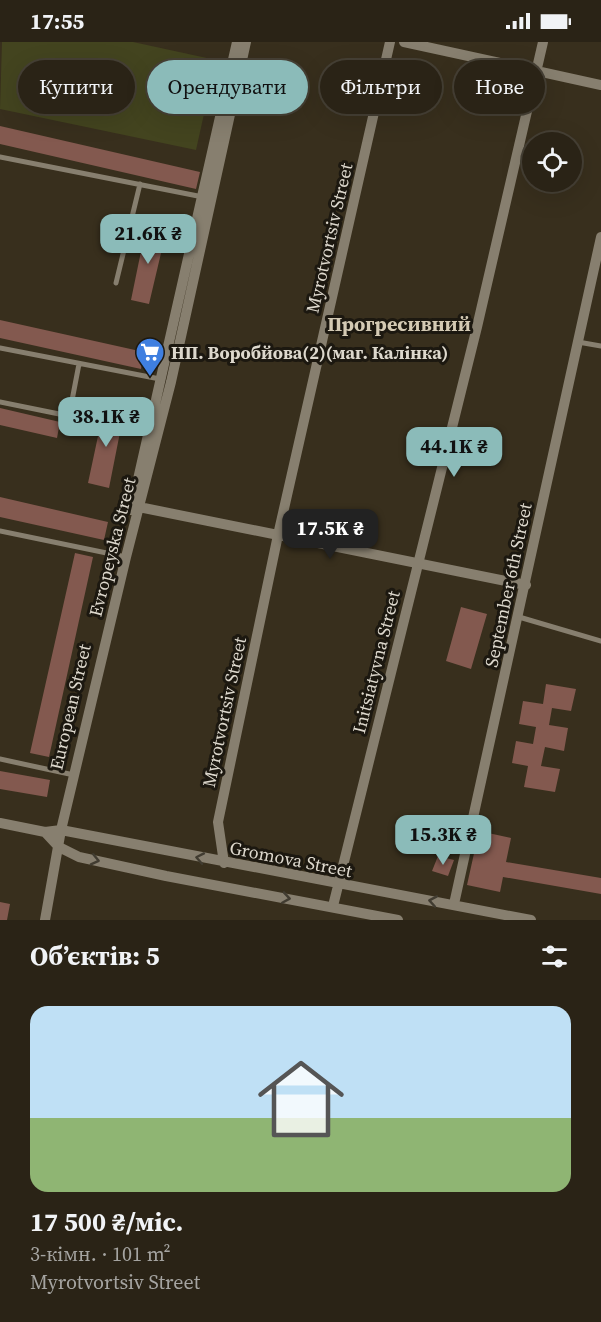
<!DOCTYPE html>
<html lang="uk">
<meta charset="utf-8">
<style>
:root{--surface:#2a2316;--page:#362f23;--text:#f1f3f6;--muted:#a5a4a1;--line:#464035;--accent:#8bbbb9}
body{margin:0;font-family:"Source Serif 4",serif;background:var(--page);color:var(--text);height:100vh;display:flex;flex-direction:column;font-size:22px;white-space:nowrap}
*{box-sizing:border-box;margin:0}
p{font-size:20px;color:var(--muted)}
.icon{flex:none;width:33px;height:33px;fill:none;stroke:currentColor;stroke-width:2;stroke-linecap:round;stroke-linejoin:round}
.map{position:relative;height:878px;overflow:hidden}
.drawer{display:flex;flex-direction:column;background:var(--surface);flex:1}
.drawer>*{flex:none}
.top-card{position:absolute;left:18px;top:18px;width:566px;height:54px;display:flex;gap:12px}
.tools{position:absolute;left:522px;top:90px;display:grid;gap:12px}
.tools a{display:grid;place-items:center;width:60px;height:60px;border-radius:50%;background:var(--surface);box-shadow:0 6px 24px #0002,0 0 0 2px var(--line);font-size:30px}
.price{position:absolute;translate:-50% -51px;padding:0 14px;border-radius:12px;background:var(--accent);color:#111;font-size:20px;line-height:39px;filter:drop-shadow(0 2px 3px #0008)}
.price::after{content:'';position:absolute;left:50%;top:36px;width:18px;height:14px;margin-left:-9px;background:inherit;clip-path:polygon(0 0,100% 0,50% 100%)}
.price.active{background:#222;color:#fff}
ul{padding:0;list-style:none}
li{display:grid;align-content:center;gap:12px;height:318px;padding:0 30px}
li+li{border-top:2px solid var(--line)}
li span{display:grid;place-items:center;height:186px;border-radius:18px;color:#555}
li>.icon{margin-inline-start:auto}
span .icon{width:108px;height:108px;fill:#fffc;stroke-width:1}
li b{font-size:26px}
h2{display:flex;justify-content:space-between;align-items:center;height:72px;padding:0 30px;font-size:26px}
.chip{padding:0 21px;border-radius:27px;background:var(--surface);box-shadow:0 6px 24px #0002,0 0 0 2px var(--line);font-size:21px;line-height:54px}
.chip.active{background:var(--accent);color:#111}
.status{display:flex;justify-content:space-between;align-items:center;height:42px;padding:0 30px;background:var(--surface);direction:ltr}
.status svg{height:16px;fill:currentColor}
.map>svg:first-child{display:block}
.grass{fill:#43441f}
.building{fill:#83594f}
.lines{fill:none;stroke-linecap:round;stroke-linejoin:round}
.service{stroke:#877f6f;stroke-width:5}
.minor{stroke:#877f6f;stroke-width:10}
.oneway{stroke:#413c31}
.labels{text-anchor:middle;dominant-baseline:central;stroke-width:6;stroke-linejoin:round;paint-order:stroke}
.street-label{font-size:18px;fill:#ddd8cd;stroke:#1c1810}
.poi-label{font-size:18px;font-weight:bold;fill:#ddd8cd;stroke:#1c1810;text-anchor:start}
.neighbourhood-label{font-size:20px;font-weight:bold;fill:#d4cab4;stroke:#1c1810}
</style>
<div class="status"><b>17:55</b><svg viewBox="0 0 49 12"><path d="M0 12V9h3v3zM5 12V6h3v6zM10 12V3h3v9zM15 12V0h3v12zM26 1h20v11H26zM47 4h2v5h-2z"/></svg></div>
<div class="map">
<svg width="601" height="878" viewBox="0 0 601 878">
<rect width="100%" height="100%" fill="#382f1d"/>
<!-- grass -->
<path class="grass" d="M 2,0 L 133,0 L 216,18 L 196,108 L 0,67 Z"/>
<!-- building -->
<path class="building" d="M 0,84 L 200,130 L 196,147 L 0,102 Z
M 146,185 L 166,190 L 149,262 L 131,258 Z
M 0,278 L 144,310 L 141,327 L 0,296 Z
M 0,366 L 60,380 L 57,396 L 0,383 Z
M 104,366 L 124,370 L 109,446 L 88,441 Z
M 0,455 L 108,480 L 104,498 L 0,475 Z
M 75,511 L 93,515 L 49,715 L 30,711 Z
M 461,565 L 487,572 L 471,627 L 446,619 Z
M 546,642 L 576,647 L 571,669 L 552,666 L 549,683 L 568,686 L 564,709 L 545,705 L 541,724 L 560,727 L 555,750 L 524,745 L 528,724 L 512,721 L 516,699 L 533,702 L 536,685 L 519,682 L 523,659 L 543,662 Z
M 0,729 L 50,738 L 47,755 L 0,747 Z
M 479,789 L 511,796 L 506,820 L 601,836 L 601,852 L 503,835 L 500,850 L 467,843 Z
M 438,814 L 454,818 L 448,834 L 432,829 Z
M 0,860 L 10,862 L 7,878 L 0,878 Z"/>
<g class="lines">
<!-- service -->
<path class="service" d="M 0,115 L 203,155
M 116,241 L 140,142
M 578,300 L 601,304
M 0,306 L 160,337
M 0,360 L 69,374 L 79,322
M 0,489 L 126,515
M 519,575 L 601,599
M 0,717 L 74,733"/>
<!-- minor -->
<path class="minor" d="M 404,0 L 601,43
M 139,465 L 526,543
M 131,468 L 237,0
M 0,781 L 45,790 L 61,788 L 531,878
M 45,790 L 59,805 L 79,815 L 166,834 L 398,878
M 224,821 L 218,780 L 278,493 L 390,0
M 454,862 L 601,195
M 333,864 L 477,285 L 543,0
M 45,878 L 61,788 L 126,515 L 171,340 L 246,0"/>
</g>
<!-- one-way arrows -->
<defs><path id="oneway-chevron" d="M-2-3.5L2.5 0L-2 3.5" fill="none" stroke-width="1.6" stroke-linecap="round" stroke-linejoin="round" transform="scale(1.5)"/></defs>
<g class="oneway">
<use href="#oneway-chevron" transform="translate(200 816) rotate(-169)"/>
<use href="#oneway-chevron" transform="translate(95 818) rotate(13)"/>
<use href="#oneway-chevron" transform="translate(286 856) rotate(9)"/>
<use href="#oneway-chevron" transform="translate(433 859) rotate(-170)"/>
</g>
<!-- icons -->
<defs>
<g id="supermarket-pin" transform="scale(1.5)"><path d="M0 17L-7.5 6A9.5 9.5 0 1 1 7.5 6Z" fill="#3f7fe0" stroke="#1c1810"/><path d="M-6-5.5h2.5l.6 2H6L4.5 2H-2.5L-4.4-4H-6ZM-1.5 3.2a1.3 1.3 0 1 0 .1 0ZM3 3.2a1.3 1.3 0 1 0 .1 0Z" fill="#fff"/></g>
</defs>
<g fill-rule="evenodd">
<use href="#supermarket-pin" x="150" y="310"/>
</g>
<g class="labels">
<!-- street labels -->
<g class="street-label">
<text transform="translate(329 196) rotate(-77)">Myrotvortsiv Street</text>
<text transform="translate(112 505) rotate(-76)">Evropeyska Street</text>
<text transform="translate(508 543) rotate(-78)">September 6th Street</text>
<text transform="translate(376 620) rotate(-76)">Initsiatyvna Street</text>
<text transform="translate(70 665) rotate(-77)">European Street</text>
<text transform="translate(224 670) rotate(-78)">Myrotvortsiv Street</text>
<text transform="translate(291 817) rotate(11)">Gromova Street</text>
</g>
<!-- poi labels -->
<g class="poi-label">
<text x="171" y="310">НП. Воробйова(2)(маг. Калінка)</text>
</g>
<!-- neighbourhood labels -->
<g class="neighbourhood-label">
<text x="399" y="282">Прогресивний</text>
</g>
</g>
</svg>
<div class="tools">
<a><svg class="icon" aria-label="locate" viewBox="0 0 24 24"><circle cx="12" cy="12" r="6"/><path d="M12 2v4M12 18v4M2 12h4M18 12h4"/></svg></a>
</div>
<b class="price" style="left:148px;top:223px">21.6K ₴</b>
<b class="price" style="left:106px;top:406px">38.1K ₴</b>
<b class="price" style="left:454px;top:436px">44.1K ₴</b>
<b class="price active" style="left:330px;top:518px">17.5K ₴</b>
<b class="price" style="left:443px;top:824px">15.3K ₴</b>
<div class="top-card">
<a class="chip">Купити</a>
<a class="chip active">Орендувати</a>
<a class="chip">Фільтри</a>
<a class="chip">Нове</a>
</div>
</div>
<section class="drawer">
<h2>Об’єктів: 5<svg class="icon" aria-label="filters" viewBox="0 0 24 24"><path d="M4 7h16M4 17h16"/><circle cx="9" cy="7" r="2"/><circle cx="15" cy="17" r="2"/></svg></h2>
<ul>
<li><span style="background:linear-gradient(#bfe0f5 60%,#8fb573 0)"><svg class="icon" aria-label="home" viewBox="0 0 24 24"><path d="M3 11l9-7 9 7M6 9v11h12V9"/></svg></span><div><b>17 500 ₴/міс.</b><p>3-кімн. · 101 m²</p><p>Myrotvortsiv Street</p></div></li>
</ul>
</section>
